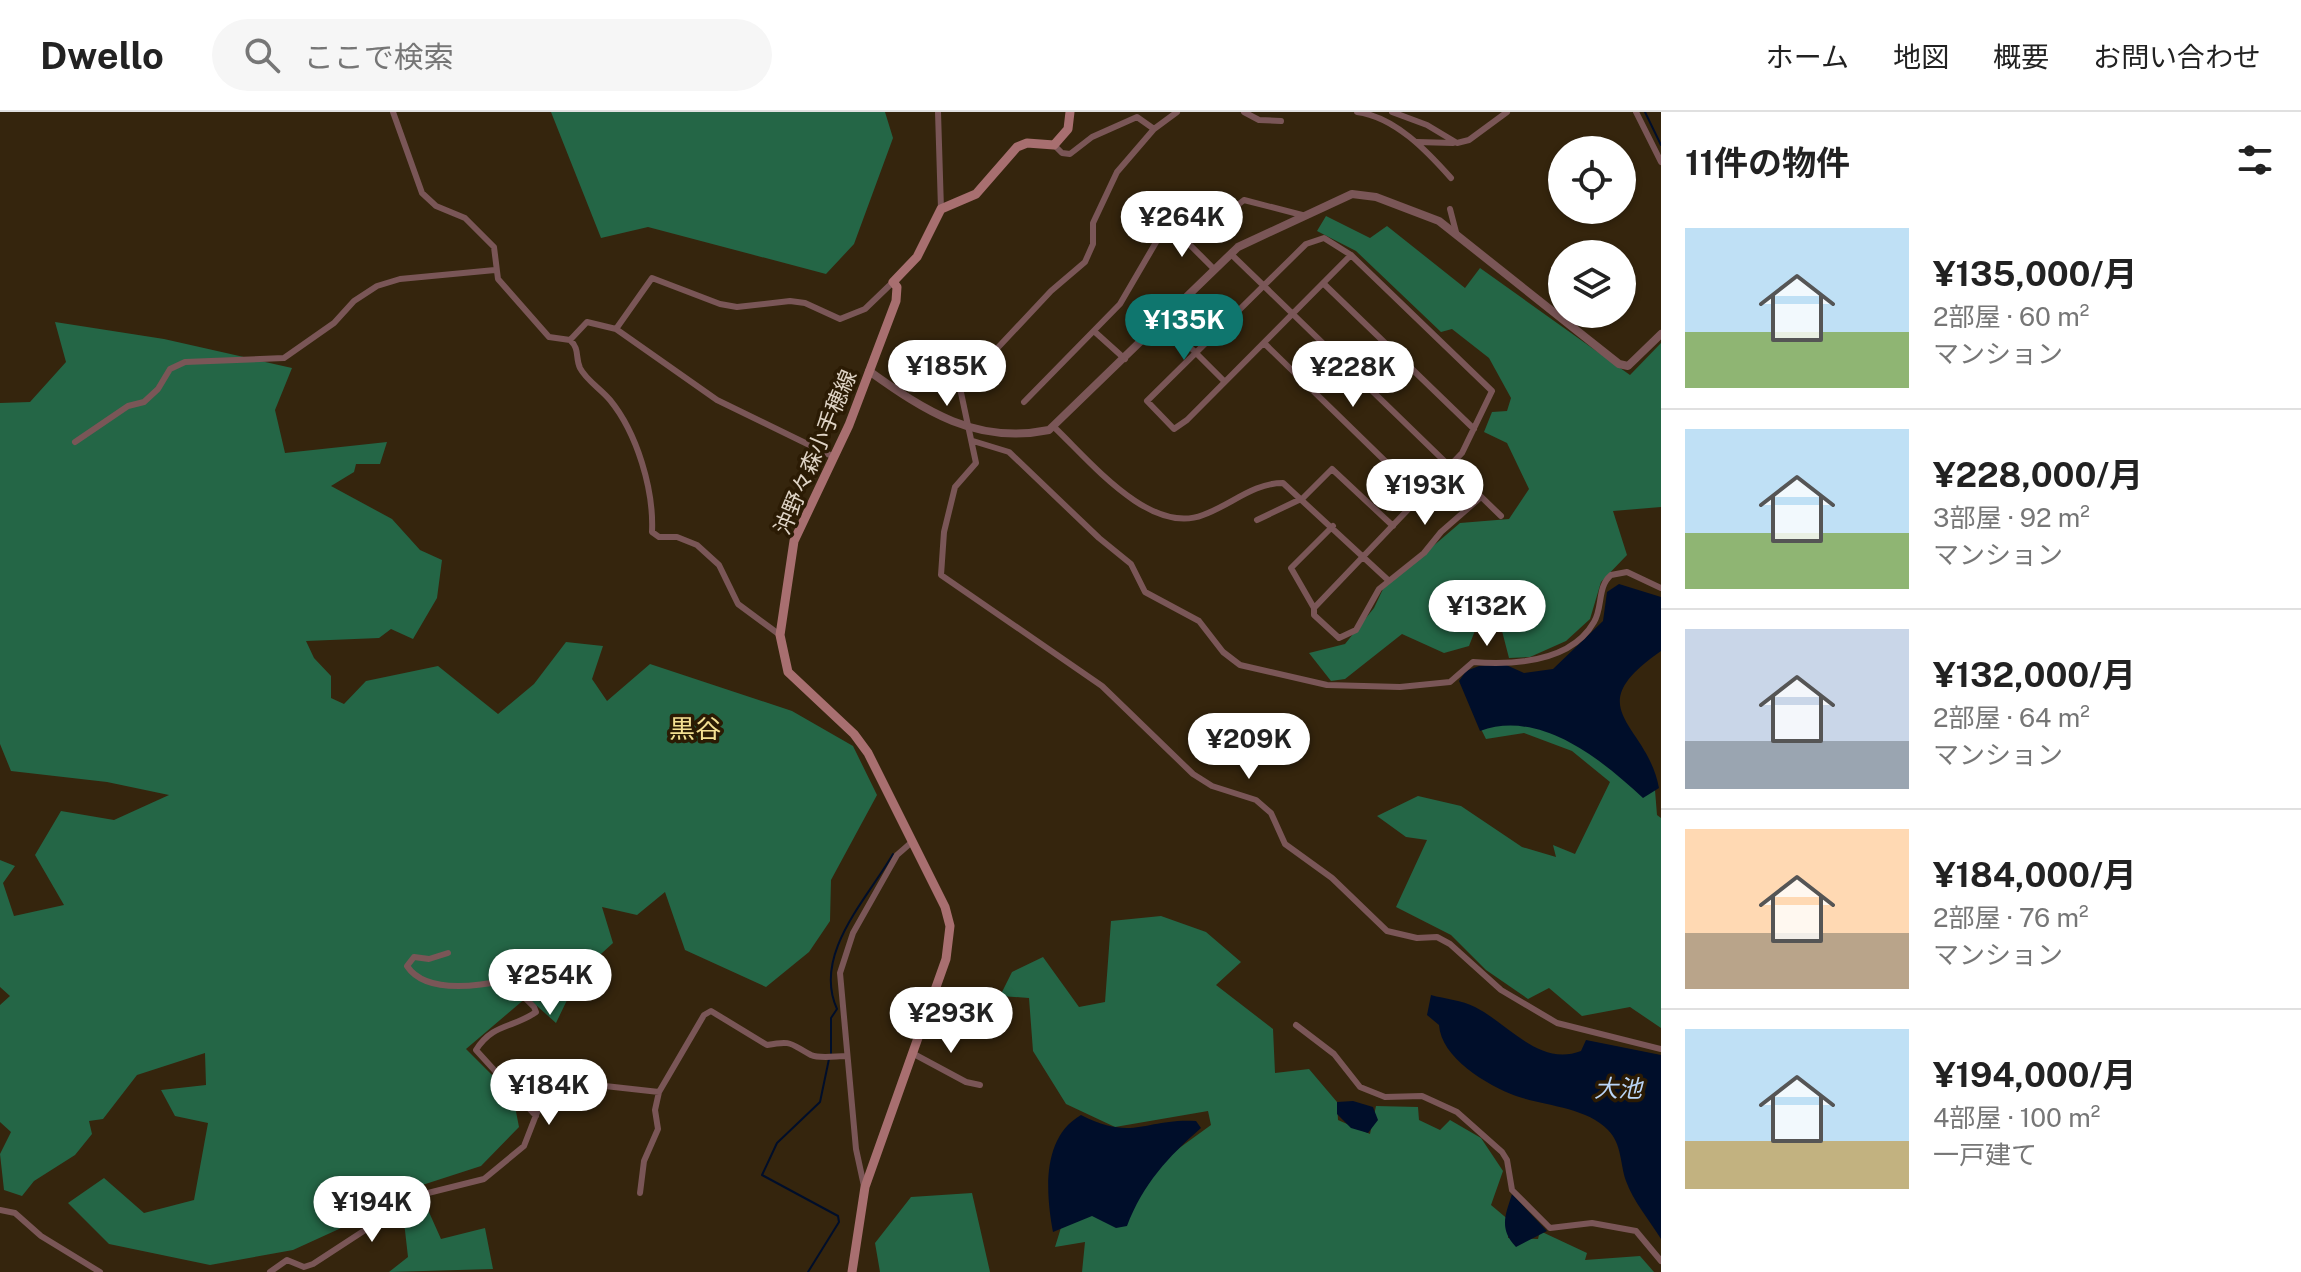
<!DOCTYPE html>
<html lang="ja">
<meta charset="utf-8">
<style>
:root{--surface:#fff;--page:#f6f6f6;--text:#222;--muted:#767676;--line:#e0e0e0;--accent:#0f766e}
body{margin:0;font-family:"Public Sans","Noto Sans JP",sans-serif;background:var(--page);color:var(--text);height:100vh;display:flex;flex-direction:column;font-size:30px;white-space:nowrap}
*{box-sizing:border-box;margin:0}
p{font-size:26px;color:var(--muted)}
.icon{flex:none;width:44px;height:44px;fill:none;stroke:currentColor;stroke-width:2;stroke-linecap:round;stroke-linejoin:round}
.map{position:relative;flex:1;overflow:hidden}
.panel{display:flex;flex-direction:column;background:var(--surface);width:640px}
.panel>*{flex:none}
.controls{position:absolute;left:1548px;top:24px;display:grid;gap:16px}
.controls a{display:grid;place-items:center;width:88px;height:88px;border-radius:50%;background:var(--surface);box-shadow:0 2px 6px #0004;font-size:40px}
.price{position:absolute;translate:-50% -68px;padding:0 18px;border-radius:28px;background:#fff;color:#222;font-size:26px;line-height:52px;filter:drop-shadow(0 2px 4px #0008)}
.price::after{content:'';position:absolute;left:50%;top:48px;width:24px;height:18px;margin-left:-12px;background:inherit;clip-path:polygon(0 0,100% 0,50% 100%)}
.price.on{background:var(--accent);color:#fff}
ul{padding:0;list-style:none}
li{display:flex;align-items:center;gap:24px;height:200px;padding:0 24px}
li+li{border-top:2px solid var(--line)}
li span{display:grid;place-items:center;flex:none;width:224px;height:160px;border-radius:0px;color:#555}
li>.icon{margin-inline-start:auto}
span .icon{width:96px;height:96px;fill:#fffc;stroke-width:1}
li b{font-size:34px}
h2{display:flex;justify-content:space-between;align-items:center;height:96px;padding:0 24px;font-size:34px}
header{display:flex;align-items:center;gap:48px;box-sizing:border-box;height:112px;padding:0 40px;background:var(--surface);border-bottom:2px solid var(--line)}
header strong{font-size:38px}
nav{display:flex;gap:44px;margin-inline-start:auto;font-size:28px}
.search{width:560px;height:72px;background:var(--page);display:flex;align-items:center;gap:20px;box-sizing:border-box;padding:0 28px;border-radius:44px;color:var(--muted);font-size:30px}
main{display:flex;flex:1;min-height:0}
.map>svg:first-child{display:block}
.forest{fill:#246646}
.water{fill:#000e2a}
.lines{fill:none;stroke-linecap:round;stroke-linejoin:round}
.stream{stroke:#000e2a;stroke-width:2}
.minor{stroke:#7a5657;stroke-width:6}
.tertiary{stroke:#7a5657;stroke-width:8}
.secondary{stroke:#a86f70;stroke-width:9}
.labels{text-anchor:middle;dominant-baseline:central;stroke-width:7;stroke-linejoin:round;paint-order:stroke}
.street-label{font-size:22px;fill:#dfd4c6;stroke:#2b1b04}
.water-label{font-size:24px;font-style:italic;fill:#bad5f7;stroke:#2b1b04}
.quarter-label{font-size:26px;fill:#f4e092;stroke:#2b1b04}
</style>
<header>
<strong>Dwello</strong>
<div class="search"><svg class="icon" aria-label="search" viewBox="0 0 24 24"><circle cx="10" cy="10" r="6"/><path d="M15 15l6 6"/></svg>ここで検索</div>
<nav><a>ホーム</a><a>地図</a><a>概要</a><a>お問い合わせ</a></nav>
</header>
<main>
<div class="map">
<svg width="1661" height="1160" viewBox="0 0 1661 1160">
<rect width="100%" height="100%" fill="#35250d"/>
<!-- forest -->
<path class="forest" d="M 551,0 L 885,0 L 893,26 L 854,132 L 826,162 L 648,115 L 601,126 Z
M 1326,104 L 1370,126 L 1387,114 L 1465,176 L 1480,156 L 1630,263 L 1661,231 L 1661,395 L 1613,399 L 1627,443 L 1601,470 L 1590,507 L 1566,529 L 1530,545 L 1509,546 L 1495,492 L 1485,493 L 1469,534 L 1444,541 L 1402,522 L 1345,567 L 1331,569 L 1309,541 L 1345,532 L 1374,496 L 1383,477 L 1460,411 L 1509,407 L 1529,377 L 1507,331 L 1484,320 L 1492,300 L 1507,299 L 1511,286 L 1489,246 L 1452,217 L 1441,220 L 1356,139 L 1317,119 Z
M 55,210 L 164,227 L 292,256 L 275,298 L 285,341 L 387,330 L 380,352 L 356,352 L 354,360 L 331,374 L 392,407 L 420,438 L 442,448 L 437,486 L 413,527 L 391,517 L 379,526 L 306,529 L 314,546 L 331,564 L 331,586 L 344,592 L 366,569 L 438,554 L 498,602 L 534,572 L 566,530 L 603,534 L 592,567 L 607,589 L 650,552 L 792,599 L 853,634 L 877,683 L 831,768 L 830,809 L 809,840 L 766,875 L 685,838 L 665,780 L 637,803 L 602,795 L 613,831 L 580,861 L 556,911 L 527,885 L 466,937 L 513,984 L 519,1015 L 481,1054 L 410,1077 L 339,1117 L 293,1138 L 210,1153 L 109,1132 L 68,1091 L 104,1066 L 144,1101 L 194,1088 L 208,1011 L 175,1004 L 161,978 L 206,973 L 205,941 L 137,963 L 103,1007 L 89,1009 L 92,1022 L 75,1043 L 34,1069 L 22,1084 L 4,1078 L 0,1042 L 11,1020 L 0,1010 L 0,893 L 10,884 L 0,875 L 0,748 L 15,754 L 3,771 L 14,804 L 64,793 L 35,743 L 61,699 L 114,708 L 169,683 L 107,670 L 11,659 L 0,632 L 0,291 L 30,290 L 66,250 Z
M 1522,603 L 1600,635 L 1655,678 L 1657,703 L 1661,706 L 1661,916 L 1630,895 L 1582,904 L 1549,876 L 1528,887 L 1486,858 L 1451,823 L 1396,795 L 1427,728 L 1406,725 L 1377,704 L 1418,684 L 1461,694 L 1522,735 L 1556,745 L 1553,733 L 1575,742 L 1610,670 L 1572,639 L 1524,621 L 1486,627 L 1479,613 Z
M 1161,804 L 1206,820 L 1241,850 L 1216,873 L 1273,917 L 1275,961 L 1309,957 L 1337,990 L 1338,1008 L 1370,1022 L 1376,994 L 1418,995 L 1419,1008 L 1440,1018 L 1450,1008 L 1481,1026 L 1503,1059 L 1491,1093 L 1510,1109 L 1508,1126 L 1538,1127 L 1540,1119 L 1587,1141 L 1585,1148 L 1640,1144 L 1654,1160 L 1082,1160 L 1085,1130 L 1055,1135 L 1063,1109 L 1143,1071 L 1171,1042 L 1211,1013 L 1208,999 L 1115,1015 L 1066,992 L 1033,939 L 1029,886 L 1000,884 L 1012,860 L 1043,845 L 1079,895 L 1105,890 L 1111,809 Z
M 972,1081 L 990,1160 L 880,1160 L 875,1131 L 911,1085 Z
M 424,1089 L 441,1127 L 485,1116 L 493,1157 L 389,1160 L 408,1145 L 403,1101 Z"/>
<!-- water -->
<path class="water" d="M 1619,472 L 1661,485 L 1661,539 C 1576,598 1647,610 1659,676 L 1643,686 C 1601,647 1540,597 1480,619 L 1459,569 L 1466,559 L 1479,554 L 1504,552 L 1524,561 L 1553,557 L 1603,509 L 1607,480 Z
M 1431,883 C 1445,887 1462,888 1475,895 C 1509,912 1539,955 1581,939 L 1586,928 L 1661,943 L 1661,1127 C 1650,1109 1633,1089 1626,1069 C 1620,1052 1622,1032 1608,1018 C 1586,995 1544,994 1516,984 C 1487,973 1441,946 1439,913 L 1427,903 Z
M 1353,989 L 1373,995 L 1378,1008 L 1368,1021 L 1351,1016 L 1337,1002 L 1337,990 Z
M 1081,1003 C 1134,1030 1145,1006 1196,1009 L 1201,1016 C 1168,1045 1143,1072 1127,1114 L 1116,1116 L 1092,1104 L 1053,1120 C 1046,1082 1041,1026 1081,1003 Z
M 1512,1082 L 1547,1119 L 1516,1135 C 1499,1117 1505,1104 1512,1082 Z"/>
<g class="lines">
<!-- stream -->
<path class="stream" d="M 1645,0 L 1661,33
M 831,941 L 831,906 L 837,897 C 812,842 868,786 893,742
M 808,1160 L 839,1110 L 838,1104 L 762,1063 L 777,1031 L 820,990 L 829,947"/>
<!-- minor -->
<path class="minor" d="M 393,0 L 422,81 L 436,94 L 465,106 L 494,135 L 498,167 L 549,225 L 570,228 L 587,210 L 616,217 L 717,288 L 834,345
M 938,0 L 941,97
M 1177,0 L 1154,17 L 1117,60 L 1093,111 L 1093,132 L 1085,150 L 1051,179 L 960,276 L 976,351 L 955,375 L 944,420 L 941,463 L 1102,574 L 1193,662 L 1212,674 L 1256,688 L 1271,701 L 1285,732 L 1332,766 L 1387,819 L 1417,826 L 1437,825 L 1450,832 L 1501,878 L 1557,911 L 1661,937
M 1244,0 L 1259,8 L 1281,9
M 1357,0 C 1395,5 1427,39 1451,66
M 1392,0 L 1427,13 L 1457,31 L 1469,28 L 1507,0
M 1636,0 L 1661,50
M 1417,30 L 1453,31
M 1054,33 L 1062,41 L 1070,42 L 1092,25 L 1137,5 L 1154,17
M 1450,97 L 1457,124
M 1171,114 L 1215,158
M 1231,142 L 1501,404
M 1323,171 L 1474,317
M 1164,209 L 1225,270
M 616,217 L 652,166 L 720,192 L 737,195 L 790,189 L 805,191 L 840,207 L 865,197 L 893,170
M 1095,220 L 1125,247
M 570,228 C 580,237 575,245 580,256 C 586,268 601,277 610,288 C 637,321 654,378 652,420 L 659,425 L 677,425 L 697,433 L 719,453 L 738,492 L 780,523
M 1264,231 L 1422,385
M 1024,290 L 1120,192 L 1162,120 L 1190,104 L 1215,111 L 1244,88 L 1306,104
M 1055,316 C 1089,348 1150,424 1203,403 C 1231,393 1253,371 1283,371 L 1388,468
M 973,329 L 1009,340 L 1099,426 L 1131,452 L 1145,480 L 1199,509 L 1223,540 L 1240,553 L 1327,573 L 1400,575 L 1450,570 L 1473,550 C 1514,553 1571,550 1594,510 C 1603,495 1597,475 1611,463 L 1627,460 L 1661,476
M 75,330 L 128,294 L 144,290 L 158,277 L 170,257 L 185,250 L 284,246 L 334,211 L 354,189 L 377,174 L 400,167 L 495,158
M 1257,408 L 1303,386 L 1332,357 L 1393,414
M 1333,414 L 1291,456 L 1314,496 L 1314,503 L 1339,526 L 1356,518 L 1379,477 L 1424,441 L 1441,420 L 1481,385
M 1314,496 L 1462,341 L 1492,279 L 1351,143 L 1324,126 L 1306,132 L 1147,289 L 1174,317 L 1187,308 L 1351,143
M 448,841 L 429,847 L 414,845 L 407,854 C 426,883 479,874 507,868 L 534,895 L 536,900 C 514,916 493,911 476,938 L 536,1004
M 1296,913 L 1334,942 L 1360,975 L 1385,985 L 1422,984 L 1457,1000 L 1502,1040 L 1507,1048 L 1512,1078 L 1550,1116 L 1592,1111 L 1636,1119 L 1661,1149
M 912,941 L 966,970 L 980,973
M 864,1074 L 856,1037 L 840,861 L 853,821 L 897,743 L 913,729
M 640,1081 L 644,1049 L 658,1017 L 655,998 L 659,980 L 704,903 L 711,899 L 767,933 C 793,928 790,932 811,943 C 820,947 836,944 846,944
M 0,1098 L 15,1101 L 41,1124 L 100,1160
M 270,1160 L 287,1148 L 304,1155 L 313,1152 L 408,1090 L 428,1081 L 484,1067 L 524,1034 L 538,998 L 547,990 L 577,979 L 605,974 L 659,980"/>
<!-- tertiary -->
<path class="tertiary" d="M 869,259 C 925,299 976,333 1049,318 L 1238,135 L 1352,82 L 1376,85 L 1439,109 L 1619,252 L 1628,254 L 1661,222"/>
<!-- secondary -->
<path class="secondary" d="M 852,1160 L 865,1075 L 946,847 L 950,814 L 945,795 L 868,641 L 854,622 L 788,560 L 780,523 L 794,429 L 849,313 L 896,189 L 897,175 L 893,170 L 917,145 L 941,97 L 976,82 L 1017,35 L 1027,31 L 1054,33 L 1068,17 L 1070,0"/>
</g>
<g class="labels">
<!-- street labels -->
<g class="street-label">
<text transform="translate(815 340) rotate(-67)">沖野々森小手穂線</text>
</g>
<!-- water labels -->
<g class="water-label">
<text x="1618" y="976">大池</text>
</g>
<!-- quarter labels -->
<g class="quarter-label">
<text x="695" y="616">黒谷</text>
</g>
</g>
</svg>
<div class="controls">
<a><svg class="icon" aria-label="locate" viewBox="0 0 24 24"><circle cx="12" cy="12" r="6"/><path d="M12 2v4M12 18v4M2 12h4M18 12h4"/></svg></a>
<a><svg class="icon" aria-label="layers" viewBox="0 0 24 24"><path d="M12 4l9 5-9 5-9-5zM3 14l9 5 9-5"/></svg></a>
</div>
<b class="price" style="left:1182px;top:147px">¥264K</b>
<b class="price on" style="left:1184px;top:250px">¥135K</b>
<b class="price" style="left:947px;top:296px">¥185K</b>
<b class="price" style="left:1353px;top:297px">¥228K</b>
<b class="price" style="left:1425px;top:415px">¥193K</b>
<b class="price" style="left:1487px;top:536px">¥132K</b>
<b class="price" style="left:1249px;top:669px">¥209K</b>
<b class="price" style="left:550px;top:905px">¥254K</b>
<b class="price" style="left:951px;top:943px">¥293K</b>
<b class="price" style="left:549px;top:1015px">¥184K</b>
<b class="price" style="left:372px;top:1132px">¥194K</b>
</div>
<section class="panel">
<h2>11件の物件<svg class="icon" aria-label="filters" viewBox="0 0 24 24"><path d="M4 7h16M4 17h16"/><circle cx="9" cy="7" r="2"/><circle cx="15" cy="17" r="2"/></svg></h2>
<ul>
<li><span style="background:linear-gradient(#bfe0f5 65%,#8fb573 0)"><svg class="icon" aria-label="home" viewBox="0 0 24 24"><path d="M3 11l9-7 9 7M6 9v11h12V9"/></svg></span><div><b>¥135,000/月</b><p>2部屋 · 60 m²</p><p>マンション</p></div></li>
<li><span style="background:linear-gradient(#bfe0f5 65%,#8fb573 0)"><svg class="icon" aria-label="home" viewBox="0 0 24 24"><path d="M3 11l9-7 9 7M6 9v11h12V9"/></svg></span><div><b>¥228,000/月</b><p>3部屋 · 92 m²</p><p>マンション</p></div></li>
<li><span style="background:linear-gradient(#c9d6e8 70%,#9aa5b1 0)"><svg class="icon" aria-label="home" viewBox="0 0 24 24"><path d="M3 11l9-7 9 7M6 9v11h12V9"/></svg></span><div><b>¥132,000/月</b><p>2部屋 · 64 m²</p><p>マンション</p></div></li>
<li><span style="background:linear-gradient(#ffd9b3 65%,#b9a48a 0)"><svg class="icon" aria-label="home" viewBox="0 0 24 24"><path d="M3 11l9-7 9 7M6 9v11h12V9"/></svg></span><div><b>¥184,000/月</b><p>2部屋 · 76 m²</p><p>マンション</p></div></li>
<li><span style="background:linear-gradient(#bfe0f5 70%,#c2b280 0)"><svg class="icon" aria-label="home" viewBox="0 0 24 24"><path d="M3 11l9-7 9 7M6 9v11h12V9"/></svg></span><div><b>¥194,000/月</b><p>4部屋 · 100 m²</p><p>一戸建て</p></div></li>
</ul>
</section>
</main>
